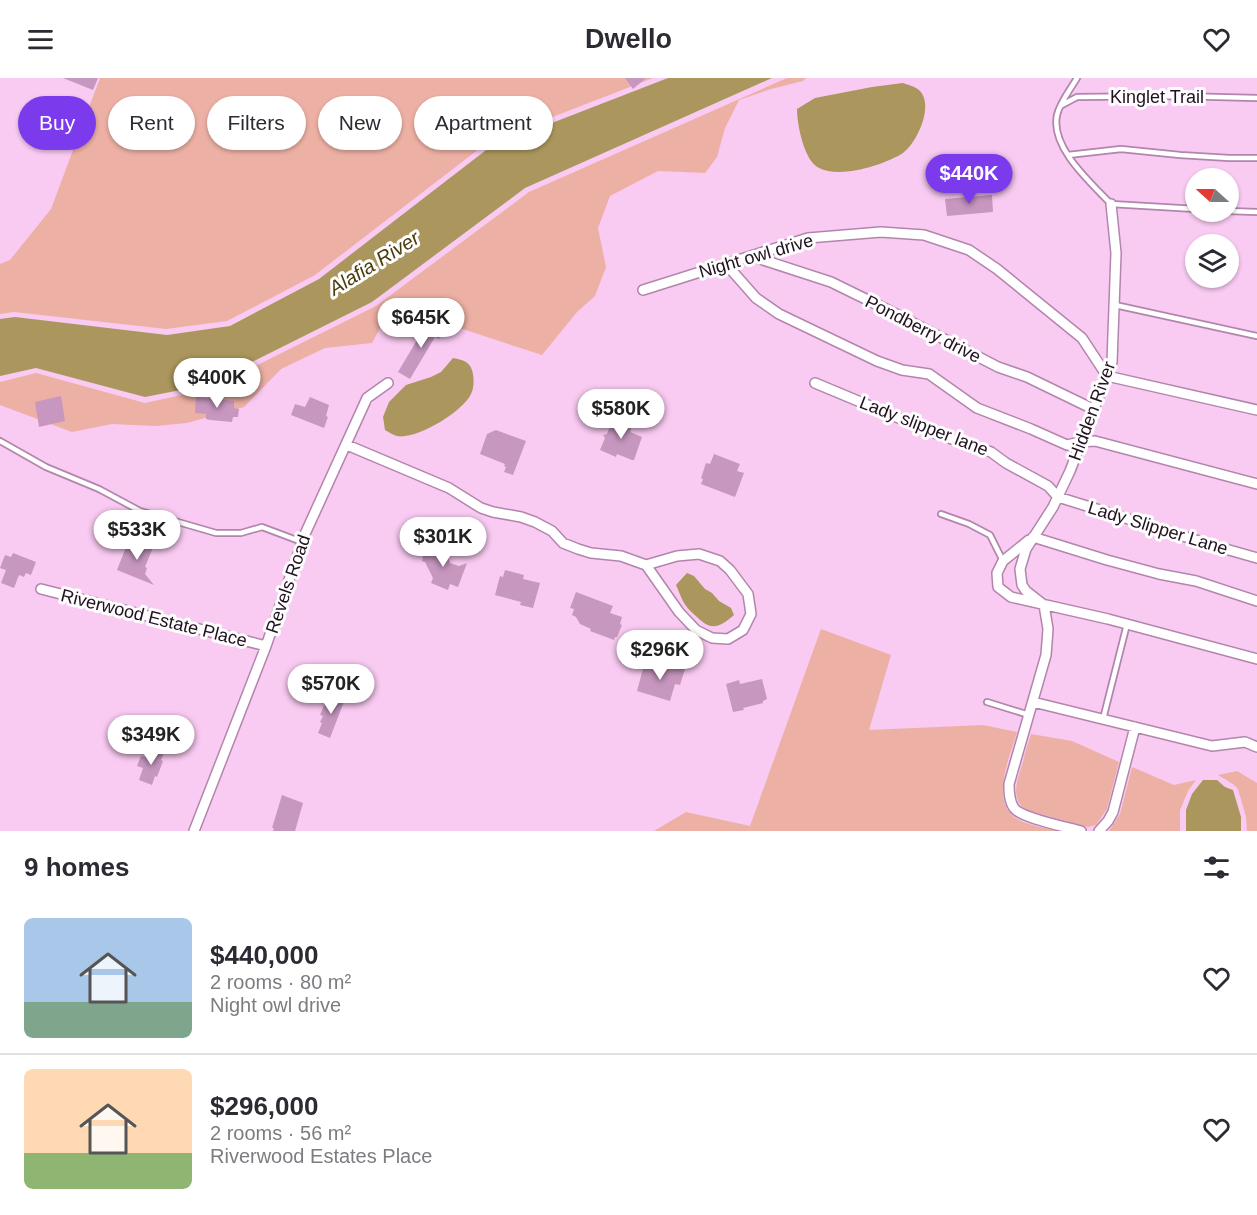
<!DOCTYPE html>
<meta charset="utf-8">
<style>
:root{--surface:#fff;--page:#f7f7f7;--text:#2b2b33;--muted:#7c7c81;--line:#e1e1e2;--accent:#7c3aed}
body{margin:0;font-family:Arial,sans-serif;background:var(--page);color:var(--text);height:100vh;display:flex;flex-direction:column;font-size:22px;white-space:nowrap}
*{box-sizing:border-box;margin:0}
p{font-size:20px;color:var(--muted)}
.icon{flex:none;width:33px;height:33px;fill:none;stroke:currentColor;stroke-width:2;stroke-linecap:round;stroke-linejoin:round}
.map{position:relative;height:753px;overflow:hidden}
.drawer{display:flex;flex-direction:column;background:var(--surface);flex:1}
.drawer>*{flex:none}
.banner{position:absolute;left:18px;top:18px;width:600px;height:54px;display:flex;gap:12px}
.needle{width:39px;rotate:291deg}
.controls{position:absolute;left:1185px;top:90px;display:grid;gap:12px}
.controls a{display:grid;place-items:center;width:54px;height:54px;border-radius:50%;background:var(--surface);box-shadow:0 2px 4px #0004;font-size:30px}
.price{position:absolute;translate:-50% -51px;padding:0 14px;border-radius:21px;background:#fff;color:#222;font-size:20px;line-height:39px;filter:drop-shadow(0 2px 3px #0008)}
.price::after{content:'';position:absolute;left:50%;top:36px;width:18px;height:14px;margin-left:-9px;background:inherit;clip-path:polygon(0 0,100% 0,50% 100%)}
.price.active{background:var(--accent);color:#fff}
ul{padding:0;list-style:none}
li{display:flex;align-items:center;gap:18px;height:150px;padding:0 24px}
li+li{border-top:2px solid var(--line)}
li span{display:grid;place-items:center;flex:none;width:168px;height:120px;border-radius:9px;color:#555}
li>.icon{margin-inline-start:auto}
span .icon{width:72px;height:72px;fill:#fffc;stroke-width:1}
li b{font-size:26px}
h2{display:flex;justify-content:space-between;align-items:center;height:72px;padding:0 24px;font-size:26px}
.chip{padding:0 21px;border-radius:27px;background:var(--surface);box-shadow:0 2px 4px #0004;font-size:21px;line-height:54px}
.chip.active{background:var(--accent);color:#fff}
header{display:flex;justify-content:space-between;align-items:center;height:78px;padding:0 24px;background:var(--surface);font-size:27px;font-weight:700}
.map>svg:first-child{display:block}
.green{fill:#edb0a4}
.water{fill:#ab975d}
.building{fill:#c797c0}
.lines{fill:none;stroke-linecap:round;stroke-linejoin:round}
.service-casing{stroke:#b286ac;stroke-width:8}
.minor-casing{stroke:#b286ac;stroke-width:12}
.service{stroke:#fff;stroke-width:4.5}
.minor{stroke:#fff;stroke-width:9}
.labels{text-anchor:middle;dominant-baseline:central;stroke-width:6;stroke-linejoin:round;paint-order:stroke}
.street-label{font-size:18px;fill:#21111f;stroke:#fdfdfd}
.water-label{font-size:20px;font-style:italic;fill:#4a3b0b;stroke:#fdfdfd}
</style>
<header><svg class="icon" aria-label="menu" viewBox="0 0 24 24"><path d="M4 6h16M4 12h16M4 18h16"/></svg>Dwello<svg class="icon" aria-label="heart" viewBox="0 0 24 24"><path d="M12 20l-8-8c-3-5 5-10 8-4 3-6 11-1 8 4z"/></svg></header>
<div class="map">
<svg width="1257" height="753" viewBox="0 0 1257 753">
<rect width="100%" height="100%" fill="#f9caf2"/>
<!-- green -->
<path class="green" d="M 100,0 L 653,0 L 488,64 L 315,197 L 227,243 L 166,251 L 14,234 L 0,236 L 0,186 L 10,182 L 51,131 Z
M 787,0 L 806,0 L 803,3 L 771,11 L 739,22 L 725,50 L 717,79 L 705,95 L 658,93 L 610,118 L 598,150 L 606,189 L 595,218 L 577,234 L 542,277 L 392,228 L 372,265 L 325,270 L 281,291 L 244,329 L 187,345 L 156,348 L 112,346 L 72,354 L 0,327 L 0,304 L 36,295 L 145,325 L 209,311 L 376,228 L 529,114 Z
M 821,551 L 891,577 L 869,652 L 983,647 L 1017,654 C 1010,679 987,728 1021,743 C 1032,748 1046,750 1058,753 L 654,753 L 686,734 L 750,748 Z
M 1031,656 L 1072,663 L 1119,684 L 1107,731 L 1096,747 L 1088,749 L 1026,732 C 1009,720 1018,700 1023,684 C 1025,674 1028,665 1031,656 Z
M 1132,689 L 1174,707 L 1196,702 L 1188,713 L 1180,732 L 1180,753 L 1109,753 L 1120,736 Z
M 1237,693 L 1257,705 L 1257,753 L 1247,753 L 1246,739 L 1238,711 C 1235,706 1224,701 1218,697 Z"/>
<!-- water -->
<path class="water" d="M 668,0 L 772,0 L 525,110 L 372,224 L 206,307 L 145,319 L 36,290 L 0,298 L 0,241 L 15,239 L 167,257 L 230,248 L 319,201 L 490,69 Z
M 903,5 C 908,7 915,8 920,13 C 934,28 917,65 903,75 C 884,87 840,101 819,90 C 804,83 797,46 797,31 L 815,20 L 872,9 Z
M 453,280 C 464,282 471,284 473,296 C 474,304 474,311 470,318 C 460,335 416,362 397,358 C 393,357 389,354 385,352 L 383,339 L 389,324 L 406,307 L 431,299 L 441,294 Z
M 687,495 L 694,498 L 705,511 L 712,515 L 719,523 L 731,530 L 734,537 C 719,550 711,553 697,539 C 683,527 683,523 676,507 Z
M 1203,702 L 1217,702 L 1225,709 L 1233,712 L 1241,739 L 1241,753 L 1186,753 L 1186,732 L 1192,716 Z"/>
<!-- building -->
<path class="building" d="M 63,0 L 98,0 L 93,12 Z
M 625,0 L 646,0 L 633,11 Z
M 490,38 L 508,38 L 508,48 L 490,48 Z
M 992,117 L 993,134 L 947,138 L 945,121 Z
M 432,243 L 445,250 L 439,261 L 435,259 L 410,301 L 398,294 L 423,252 L 426,253 Z
M 61,318 L 65,343 L 39,349 L 35,324 Z
M 196,319 L 234,323 L 234,330 L 239,331 L 238,339 L 233,339 L 232,344 L 210,342 L 206,341 L 206,336 L 195,335 Z
M 310,319 L 329,327 L 326,338 L 328,339 L 324,350 L 291,337 L 295,326 L 305,329 Z
M 614,338 L 633,345 L 630,354 L 642,359 L 634,382 L 632,382 L 617,376 L 616,379 L 600,372 L 605,360 L 603,357 L 607,356 Z
M 496,352 L 526,363 L 513,397 L 504,394 L 506,389 L 504,388 L 505,386 L 480,376 L 487,356 Z
M 714,376 L 740,386 L 737,393 L 744,395 L 735,419 L 701,406 L 703,401 L 701,400 L 706,385 L 710,386 Z
M 140,462 L 154,467 L 145,489 L 147,490 L 145,496 L 154,507 L 117,492 L 126,469 L 136,472 Z
M 443,467 L 446,471 L 450,485 L 459,488 L 467,485 L 458,509 L 450,506 L 448,512 L 431,505 L 433,500 L 425,484 L 422,483 L 423,479 L 422,476 Z
M 13,475 L 36,484 L 31,497 L 26,495 L 24,499 L 19,497 L 14,510 L 1,505 L 6,492 L 0,490 L 5,477 L 11,479 Z
M 505,492 L 524,497 L 523,501 L 540,505 L 533,530 L 520,527 L 521,524 L 495,517 L 500,498 L 503,499 Z
M 576,514 L 613,528 L 610,535 L 622,539 L 620,546 L 622,547 L 617,559 L 615,559 L 614,562 L 590,553 L 591,551 L 580,546 L 576,539 L 572,537 L 574,531 L 570,530 Z
M 650,584 L 672,591 L 673,588 L 685,591 L 680,607 L 675,606 L 670,623 L 637,613 L 644,587 L 648,588 Z
M 762,601 L 767,621 L 763,623 L 763,625 L 743,630 L 744,632 L 733,634 L 726,606 L 739,602 L 740,606 Z
M 331,616 L 345,621 L 330,660 L 318,655 L 322,645 L 320,644 L 323,638 L 320,637 L 325,625 L 327,626 Z
M 151,670 L 164,675 L 161,682 L 163,683 L 157,699 L 155,698 L 152,707 L 139,702 L 143,690 L 137,688 L 141,678 L 145,679 L 146,675 L 149,676 Z
M 282,717 L 303,725 L 295,753 L 273,753 L 274,750 L 272,750 Z"/>
<g class="lines">
<!-- service casing -->
<g class="service-casing">
<path id="service" d="M 1077,0 C 1070,12 1060,24 1057,37 C 1050,69 1090,104 1111,126 L 1196,131
M 1062,27 L 1077,19 L 1177,18 L 1257,20
M 1068,77 L 1121,71 L 1180,77 L 1229,80 L 1257,80
M 1228,133 L 1257,134
M 1115,227 L 1257,258
M 0,363 L 46,389 L 99,411 L 140,433 L 216,455 L 241,455 L 262,449 L 302,464
M 941,436 L 969,446 L 990,457 L 1003,483
M 987,624 L 1029,637
M 1103,641 L 1127,546"/>
</g>
<!-- minor casing -->
<g class="minor-casing">
<path id="minor" d="M 751,178 L 831,204 L 886,231 L 998,289 L 1027,299 L 1093,331
M 726,186 L 756,220 L 779,236 L 877,283 L 902,292 L 929,296 L 977,330 L 1031,351 L 1067,367 L 1080,364 L 1095,363 L 1257,406
M 643,212 L 808,160 L 881,154 L 924,157 L 969,172 L 997,191 L 1082,260 L 1107,298 L 1257,332
M 815,305 L 937,356 L 991,374 L 1006,385 L 1048,408 L 1058,419 L 1215,468 L 1257,480
M 347,367 L 449,410 L 481,430 L 493,434 L 521,439 L 535,444 L 552,453 L 563,465 L 578,471 L 591,475 L 621,478 L 646,487 L 679,534 L 696,552 L 712,560 L 728,561 L 743,552 L 751,536 L 748,516 L 730,492 L 720,483 L 699,476 L 677,478 L 646,487
M 1033,459 L 1107,482 L 1159,496 L 1196,503 L 1257,523
M 1029,462 L 1003,483 L 997,495 L 998,509 L 1011,519 L 1108,541 L 1257,581
M 41,511 L 266,568
M 1044,527 L 1026,513 L 1022,507 L 1020,491 L 1026,471 L 1053,429 L 1070,393 L 1112,284 L 1116,175 L 1111,126
M 1044,527 L 1048,551 L 1046,577 L 1009,706 C 1009,714 1009,723 1014,730 C 1021,740 1067,749 1081,753
M 1033,624 L 1212,668 L 1245,664 L 1257,669
M 194,753 L 266,568 L 305,456 L 367,320 L 388,305
M 1099,753 L 1108,743 L 1113,734 L 1135,649"/>
</g>
<!-- service -->
<use href="#service" class="service"/>
<!-- minor -->
<use href="#minor" class="minor"/>
</g>
<g class="labels">
<!-- street labels -->
<g class="street-label">
<text x="1157" y="19">Kinglet Trail</text>
<text transform="translate(756 178) rotate(-16)">Night owl drive</text>
<text transform="translate(923 251) rotate(27)">Pondberry drive</text>
<text transform="translate(1092 333) rotate(-70)">Hidden River</text>
<text transform="translate(924 348) rotate(21)">Lady slipper lane</text>
<text transform="translate(1158 450) rotate(17)">Lady Slipper Lane</text>
<text transform="translate(288 506) rotate(-71)">Revels Road</text>
<text transform="translate(154 540) rotate(14)">Riverwood Estate Place</text>
</g>
<!-- water labels -->
<g class="water-label">
<text transform="translate(374 185) rotate(-32)">Alafia River</text>
</g>
</g>
</svg>
<div class="controls">
<a><svg class="needle" viewBox="-14 -14 28 28"><path d="M0-13l5 13h-10z" fill="#e53935"/><path d="M0 13l5-13h-10z" fill="#7c7c81"/></svg></a>
<a><svg class="icon" aria-label="layers" viewBox="0 0 24 24"><path d="M12 4l9 5-9 5-9-5zM3 14l9 5 9-5"/></svg></a>
</div>
<b class="price active" style="left:969px;top:127px">$440K</b>
<b class="price" style="left:421px;top:271px">$645K</b>
<b class="price" style="left:217px;top:331px">$400K</b>
<b class="price" style="left:621px;top:362px">$580K</b>
<b class="price" style="left:137px;top:483px">$533K</b>
<b class="price" style="left:443px;top:490px">$301K</b>
<b class="price" style="left:660px;top:603px">$296K</b>
<b class="price" style="left:331px;top:637px">$570K</b>
<b class="price" style="left:151px;top:688px">$349K</b>
<div class="banner">
<a class="chip active">Buy</a>
<a class="chip">Rent</a>
<a class="chip">Filters</a>
<a class="chip">New</a>
<a class="chip">Apartment</a>
</div>
</div>
<section class="drawer">
<h2>9 homes<svg class="icon" aria-label="filters" viewBox="0 0 24 24"><path d="M4 7h16M4 17h16"/><circle cx="9" cy="7" r="2"/><circle cx="15" cy="17" r="2"/></svg></h2>
<ul>
<li><span style="background:linear-gradient(#a9c7e8 70%,#7fa58c 0)"><svg class="icon" aria-label="home" viewBox="0 0 24 24"><path d="M3 11l9-7 9 7M6 9v11h12V9"/></svg></span><div><b>$440,000</b><p>2 rooms · 80 m²</p><p>Night owl drive</p></div><svg class="icon" aria-label="heart" viewBox="0 0 24 24"><path d="M12 20l-8-8c-3-5 5-10 8-4 3-6 11-1 8 4z"/></svg></li>
<li><span style="background:linear-gradient(#ffd9b3 70%,#8fb573 0)"><svg class="icon" aria-label="home" viewBox="0 0 24 24"><path d="M3 11l9-7 9 7M6 9v11h12V9"/></svg></span><div><b>$296,000</b><p>2 rooms · 56 m²</p><p>Riverwood Estates Place</p></div><svg class="icon" aria-label="heart" viewBox="0 0 24 24"><path d="M12 20l-8-8c-3-5 5-10 8-4 3-6 11-1 8 4z"/></svg></li>
</ul>
</section>
